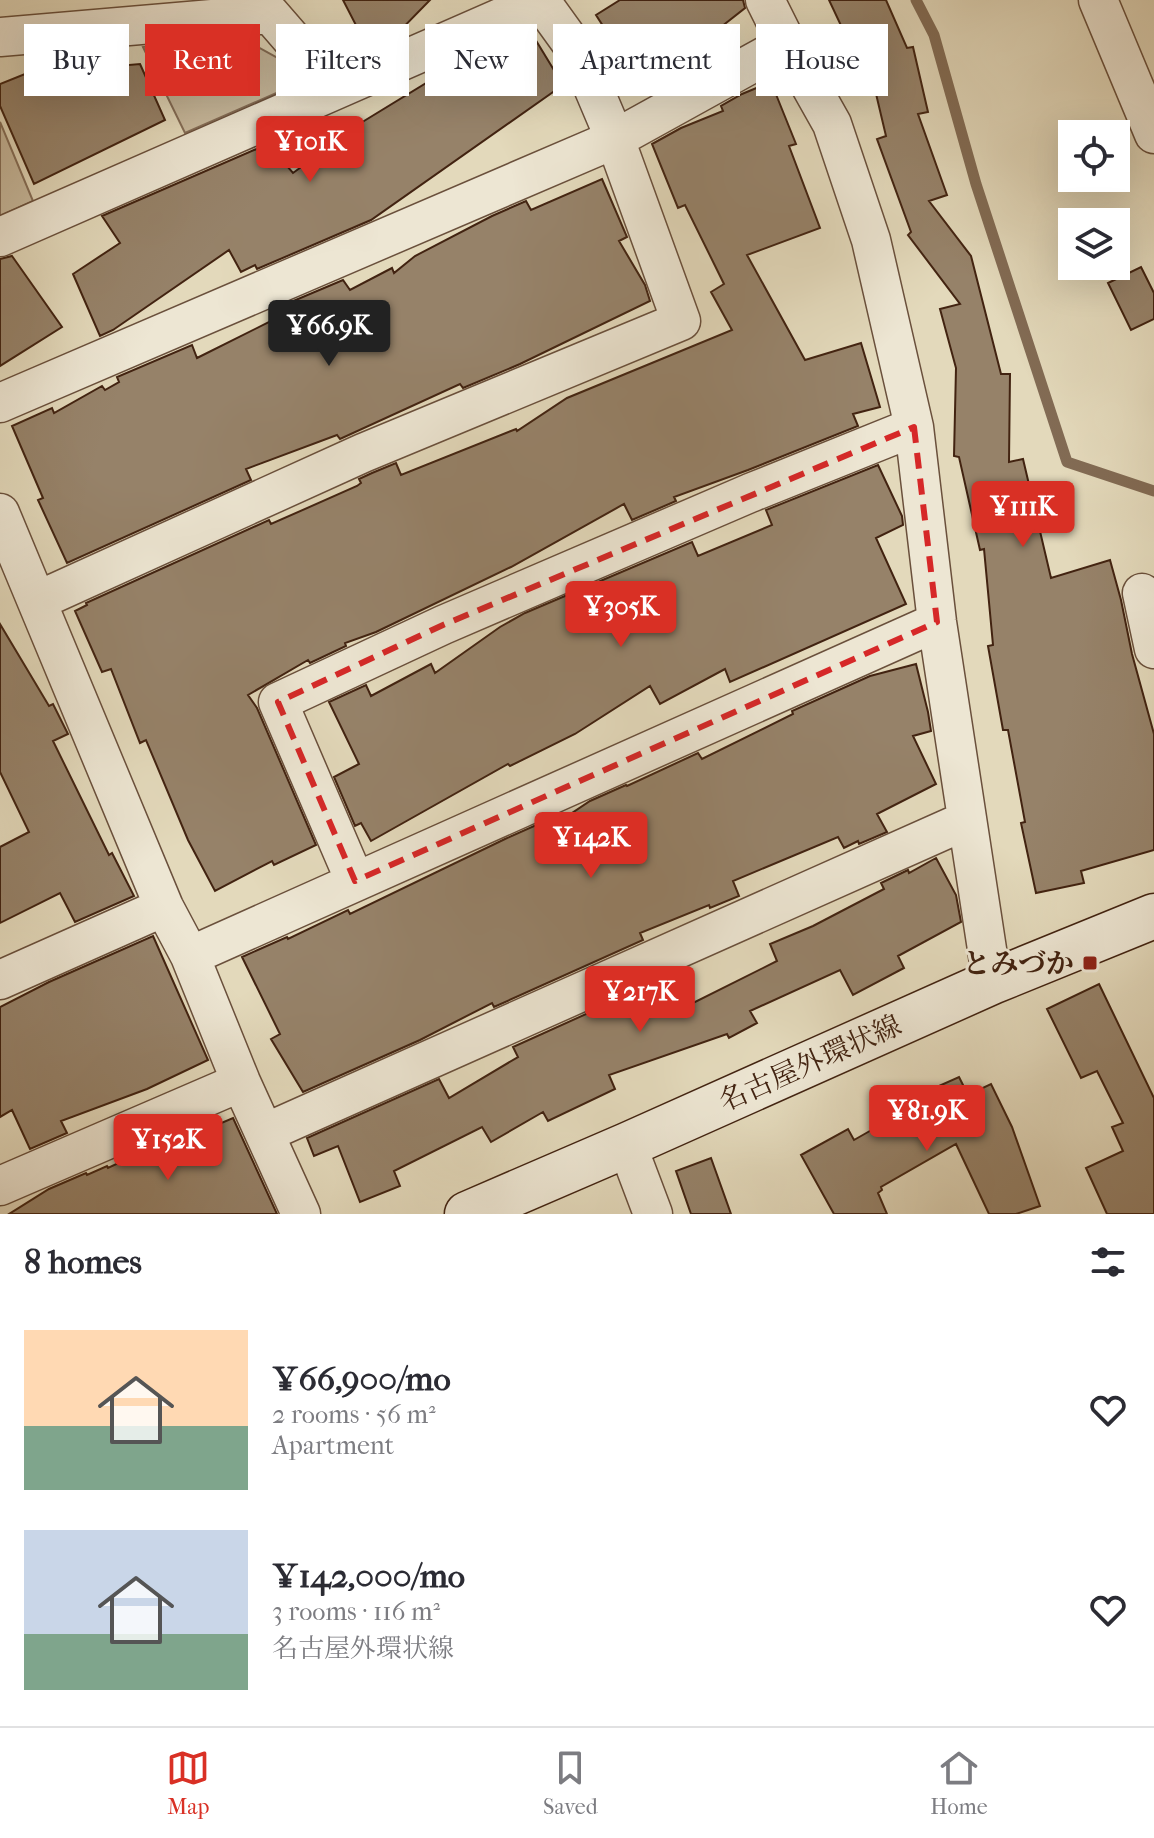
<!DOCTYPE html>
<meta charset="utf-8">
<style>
:root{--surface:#fff;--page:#f7f7f7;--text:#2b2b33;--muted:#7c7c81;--line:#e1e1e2;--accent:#d93025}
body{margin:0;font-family:"IM FELL French Canon","Noto Serif JP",serif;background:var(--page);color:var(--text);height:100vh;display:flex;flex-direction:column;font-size:30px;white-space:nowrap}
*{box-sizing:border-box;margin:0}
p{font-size:26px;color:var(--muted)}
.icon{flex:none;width:44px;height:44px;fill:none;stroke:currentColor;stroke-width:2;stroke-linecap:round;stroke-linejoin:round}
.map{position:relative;height:1214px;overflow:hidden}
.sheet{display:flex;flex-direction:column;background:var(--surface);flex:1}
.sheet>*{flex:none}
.guide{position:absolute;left:24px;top:24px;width:1106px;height:72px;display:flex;gap:16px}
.buttons{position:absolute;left:1058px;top:120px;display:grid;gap:16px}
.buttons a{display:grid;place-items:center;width:72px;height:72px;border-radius:0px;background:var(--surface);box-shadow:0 8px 32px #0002;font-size:40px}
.price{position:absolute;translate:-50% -68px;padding:0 18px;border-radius:8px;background:var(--accent);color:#fff;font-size:26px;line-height:52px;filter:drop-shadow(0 2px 4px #0008)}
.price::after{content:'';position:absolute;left:50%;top:48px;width:24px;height:18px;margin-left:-12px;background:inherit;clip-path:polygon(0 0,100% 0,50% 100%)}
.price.on{background:#222;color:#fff}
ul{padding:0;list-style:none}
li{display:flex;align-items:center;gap:24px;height:200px;padding:0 24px}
li span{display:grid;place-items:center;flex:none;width:224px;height:160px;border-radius:0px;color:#555}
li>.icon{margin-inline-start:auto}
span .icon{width:96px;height:96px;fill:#fffc;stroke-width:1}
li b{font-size:34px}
h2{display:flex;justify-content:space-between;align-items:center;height:96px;padding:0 24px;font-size:34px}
.pill{padding:0 28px;border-radius:0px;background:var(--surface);box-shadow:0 8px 32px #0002;font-size:28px;line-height:72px}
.pill.on{background:var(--accent);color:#fff}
.dock{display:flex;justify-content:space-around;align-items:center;height:112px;border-top:2px solid var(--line);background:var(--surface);font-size:22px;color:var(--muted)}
.dock a{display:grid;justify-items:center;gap:4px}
.dock .on{color:var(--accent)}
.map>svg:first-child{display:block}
.green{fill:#c8ba9e;stroke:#856e58;stroke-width:2}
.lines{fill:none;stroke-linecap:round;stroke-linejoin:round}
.stream{stroke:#826b54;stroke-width:11}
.building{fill:#968269;stroke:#422311;stroke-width:2}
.street-casing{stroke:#6a503c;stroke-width:41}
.secondary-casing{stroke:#422311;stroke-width:47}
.street{stroke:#ede6d3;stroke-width:38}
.secondary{stroke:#ede6d3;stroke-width:44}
.marked{fill:none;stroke:#d62828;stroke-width:6;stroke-dasharray:16 10;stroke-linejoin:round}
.poi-dot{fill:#8f2418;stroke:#ede6d3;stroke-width:3}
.labels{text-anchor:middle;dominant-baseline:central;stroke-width:6;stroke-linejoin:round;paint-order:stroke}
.poi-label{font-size:28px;font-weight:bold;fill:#422311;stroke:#ede6d3;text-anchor:end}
.street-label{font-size:28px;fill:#422311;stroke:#ede6d3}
</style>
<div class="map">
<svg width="1154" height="1214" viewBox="0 0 1154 1214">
<rect width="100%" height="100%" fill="#e3d9bb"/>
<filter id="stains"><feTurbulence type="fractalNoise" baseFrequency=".0025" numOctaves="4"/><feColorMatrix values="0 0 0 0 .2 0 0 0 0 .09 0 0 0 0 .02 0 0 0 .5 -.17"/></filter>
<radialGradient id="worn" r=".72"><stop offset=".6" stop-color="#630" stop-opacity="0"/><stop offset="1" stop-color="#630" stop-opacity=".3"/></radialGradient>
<!-- green -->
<path class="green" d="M 238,36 L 296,68 L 297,84 L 185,133 L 143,47 Z
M 0,122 L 33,201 L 0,216 Z"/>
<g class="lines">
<!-- stream -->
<path class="stream" d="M 916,0 L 934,35 L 976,184 L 1067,462 L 1154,491"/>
</g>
<!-- building -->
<path class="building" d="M 343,0 L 430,0 L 388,43 L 375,49 L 361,35 Z
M 620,0 L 743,0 L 745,8 L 707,38 L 639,82 L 596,15 Z
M 829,0 L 886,0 L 907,48 L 913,47 L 928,112 L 918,114 L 947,195 L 929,201 L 971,256 L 1001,374 L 1010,374 L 1009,462 L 1023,459 L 1051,578 L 1110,560 L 1121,600 L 1132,654 L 1154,734 L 1154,850 L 1081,871 L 1084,883 L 1036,893 L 1021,823 L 1025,822 L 1008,730 L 1003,730 L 988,646 L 993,645 L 984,549 L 980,550 L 959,457 L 954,456 L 956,368 L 940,309 L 960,304 L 908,235 L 911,232 L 877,139 L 886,136 L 864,43 L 852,49 Z
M 529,29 L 563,85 L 371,220 L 257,269 L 255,265 L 241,272 L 229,250 L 113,330 L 100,336 L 73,274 L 120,243 L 102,216 L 268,144 L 293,173 L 364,121 L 477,52 Z
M 140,64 L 165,120 L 34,184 L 0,106 L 0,84 L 25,74 Z
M 771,82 L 796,144 L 789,146 L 820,228 L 747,255 L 805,360 L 861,343 L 880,407 L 853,414 L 858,426 L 748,470 L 674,497 L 676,501 L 632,520 L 624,504 L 511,567 L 376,632 L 345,643 L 346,646 L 310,663 L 308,660 L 248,695 L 257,708 L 316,845 L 274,865 L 272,861 L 215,891 L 188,840 L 146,740 L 140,743 L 111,669 L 102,672 L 75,611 L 87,605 L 86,603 L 269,520 L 271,524 L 357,486 L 361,483 L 359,479 L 372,473 L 396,463 L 401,475 L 516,429 L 517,431 L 567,398 L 732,330 L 711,292 L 724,284 L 685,205 L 678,208 L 652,144 L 681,128 L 723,111 L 721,106 L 742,94 Z
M 602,179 L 627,237 L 619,241 L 645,285 L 650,301 L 520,364 L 463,388 L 460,384 L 340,439 L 337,435 L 246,469 L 251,480 L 67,563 L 38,500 L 43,498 L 12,426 L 52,408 L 54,413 L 102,386 L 105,390 L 119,382 L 117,377 L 192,345 L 197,358 L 283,315 L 279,307 L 343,280 L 350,290 L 392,268 L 394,273 L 415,256 L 492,216 L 526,201 L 531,210 Z
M 12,256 L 62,327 L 0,366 L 0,259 Z
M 1141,267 L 1154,293 L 1154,319 L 1131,330 L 1108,283 Z
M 878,465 L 902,516 L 903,525 L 876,538 L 906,604 L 730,682 L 725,669 L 660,704 L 650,686 L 575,734 L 510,766 L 508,764 L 371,841 L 361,823 L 355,826 L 334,777 L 359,764 L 329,702 L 366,685 L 371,696 L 431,664 L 435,673 L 500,627 L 525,613 L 692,542 L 698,556 L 772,525 L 766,510 Z
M 0,624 L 49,706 L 53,704 L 68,734 L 53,741 L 109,855 L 112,853 L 134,896 L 75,922 L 60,893 L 0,923 L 0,847 L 29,832 L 0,772 Z
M 916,664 L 928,712 L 931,731 L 913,736 L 936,784 L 877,814 L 887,832 L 859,844 L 858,841 L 844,848 L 838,837 L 733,881 L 739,896 L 710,908 L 709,905 L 640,933 L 643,940 L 494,1007 L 492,1003 L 420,1040 L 303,1092 L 271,1039 L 280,1034 L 242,957 L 287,937 L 288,939 L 348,910 L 350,914 L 505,839 L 561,814 L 563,819 L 590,801 L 626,785 L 627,786 L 698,753 L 702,759 L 793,714 L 792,711 L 870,676 Z
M 936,858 L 956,895 L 961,922 L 898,956 L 904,968 L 853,995 L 840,970 L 750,1011 L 757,1023 L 729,1038 L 727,1034 L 609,1075 L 615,1089 L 548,1121 L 543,1112 L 491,1142 L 482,1127 L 394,1171 L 400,1186 L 360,1202 L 338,1146 L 314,1156 L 307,1138 L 439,1079 L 449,1098 L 518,1057 L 513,1047 L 657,982 L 669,1015 L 777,961 L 770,944 L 813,926 L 884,889 L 881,883 L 908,870 L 909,873 Z
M 153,936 L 208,1060 L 147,1089 L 61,1121 L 67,1133 L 30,1149 L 12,1110 L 0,1117 L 0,1007 L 49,982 Z
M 1099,984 L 1154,1098 L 1154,1214 L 1107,1214 L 1086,1168 L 1123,1151 L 1112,1127 L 1123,1123 L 1097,1071 L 1081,1078 L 1047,1009 Z
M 959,1077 L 968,1095 L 991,1084 L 1012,1127 L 1040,1206 L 1016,1214 L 989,1214 L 956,1144 L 881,1187 L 882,1190 L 878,1193 L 887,1214 L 834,1214 L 801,1155 L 848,1129 L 854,1140 L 933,1095 L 930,1090 Z
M 233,1118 L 277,1214 L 9,1214 L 49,1189 L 86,1173 L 87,1175 L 107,1166 L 108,1168 L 142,1152 L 144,1156 Z
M 711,1158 L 731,1214 L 691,1214 L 676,1171 Z"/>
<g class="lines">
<!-- street casing -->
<g class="street-casing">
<path id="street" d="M 765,0 L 787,44 L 832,124 L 871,240 L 914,427 L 937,622 L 992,982
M 1098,0 L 1154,134
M 0,37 L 270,14 L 335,89
M 0,237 L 541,0
M 0,403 L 615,139 L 787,44
M 0,513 L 164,907 L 190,956 L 241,1082 L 301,1214
M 37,601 L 363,453 L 681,321 L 615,139 L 579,54 L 540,0
M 1154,601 L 1142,593 L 1154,649
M 355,881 L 278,702 L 443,625 L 750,493 L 914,427
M 190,956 L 937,622
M 0,980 L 164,907
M 265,1133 L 967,820
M 627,1145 L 653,1214
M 0,1186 L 241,1082"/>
</g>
<!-- secondary casing -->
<g class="secondary-casing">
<path id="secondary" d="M 467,1214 L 627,1145 L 992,982 L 1154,916"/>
</g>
<!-- street -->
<use href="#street" class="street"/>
<!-- secondary -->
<use href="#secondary" class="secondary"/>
</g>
<!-- marked area -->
<path class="marked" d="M 914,427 L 937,622 L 355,881 L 278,702 L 443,625 Z"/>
<!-- markers -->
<rect class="poi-dot" x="1082" y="955" width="16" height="16" rx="4"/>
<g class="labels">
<!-- poi labels -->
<g class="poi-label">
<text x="1074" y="963">とみづか</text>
</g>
<!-- street labels -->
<g class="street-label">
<text transform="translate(810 1063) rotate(-24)">名古屋外環状線</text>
</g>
</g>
<rect width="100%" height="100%" filter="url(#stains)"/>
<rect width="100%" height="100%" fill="url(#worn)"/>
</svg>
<div class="buttons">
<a><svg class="icon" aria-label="locate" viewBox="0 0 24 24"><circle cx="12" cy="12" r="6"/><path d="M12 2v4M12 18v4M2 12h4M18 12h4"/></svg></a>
<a><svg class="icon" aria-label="layers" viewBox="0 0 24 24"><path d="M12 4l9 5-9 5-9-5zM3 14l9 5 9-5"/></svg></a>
</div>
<b class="price" style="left:310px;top:184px">¥101K</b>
<b class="price on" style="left:329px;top:368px">¥66.9K</b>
<b class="price" style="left:1023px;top:549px">¥111K</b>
<b class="price" style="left:621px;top:649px">¥305K</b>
<b class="price" style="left:591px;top:880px">¥142K</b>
<b class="price" style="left:640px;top:1034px">¥217K</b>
<b class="price" style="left:927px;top:1153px">¥81.9K</b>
<b class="price" style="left:168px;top:1182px">¥152K</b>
<div class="guide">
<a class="pill">Buy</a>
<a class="pill on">Rent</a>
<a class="pill">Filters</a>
<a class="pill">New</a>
<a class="pill">Apartment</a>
<a class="pill">House</a>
</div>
</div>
<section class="sheet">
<h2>8 homes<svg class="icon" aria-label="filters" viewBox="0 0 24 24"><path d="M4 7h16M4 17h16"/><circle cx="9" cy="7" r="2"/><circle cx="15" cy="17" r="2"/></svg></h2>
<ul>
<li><span style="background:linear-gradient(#ffd9b3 60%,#7fa58c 0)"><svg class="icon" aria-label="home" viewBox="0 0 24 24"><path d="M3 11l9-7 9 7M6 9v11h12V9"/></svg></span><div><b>¥66,900/mo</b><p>2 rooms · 56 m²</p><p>Apartment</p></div><svg class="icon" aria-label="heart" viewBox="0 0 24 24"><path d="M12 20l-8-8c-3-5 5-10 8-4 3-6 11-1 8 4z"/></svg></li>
<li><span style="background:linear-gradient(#c9d6e8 65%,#7fa58c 0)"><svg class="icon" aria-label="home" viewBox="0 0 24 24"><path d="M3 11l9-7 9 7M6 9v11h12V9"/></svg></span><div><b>¥142,000/mo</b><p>3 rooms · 116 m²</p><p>名古屋外環状線</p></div><svg class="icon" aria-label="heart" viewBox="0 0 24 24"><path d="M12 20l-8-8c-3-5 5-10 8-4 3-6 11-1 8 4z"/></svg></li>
</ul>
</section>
<nav class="dock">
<a class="on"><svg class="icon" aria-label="map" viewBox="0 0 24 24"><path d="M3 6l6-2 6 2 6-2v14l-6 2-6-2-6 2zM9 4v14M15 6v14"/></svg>Map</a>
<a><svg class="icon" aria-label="saved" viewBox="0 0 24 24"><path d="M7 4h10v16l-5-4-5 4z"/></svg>Saved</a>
<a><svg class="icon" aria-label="home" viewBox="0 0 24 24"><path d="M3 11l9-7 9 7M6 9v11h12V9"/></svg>Home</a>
</nav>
